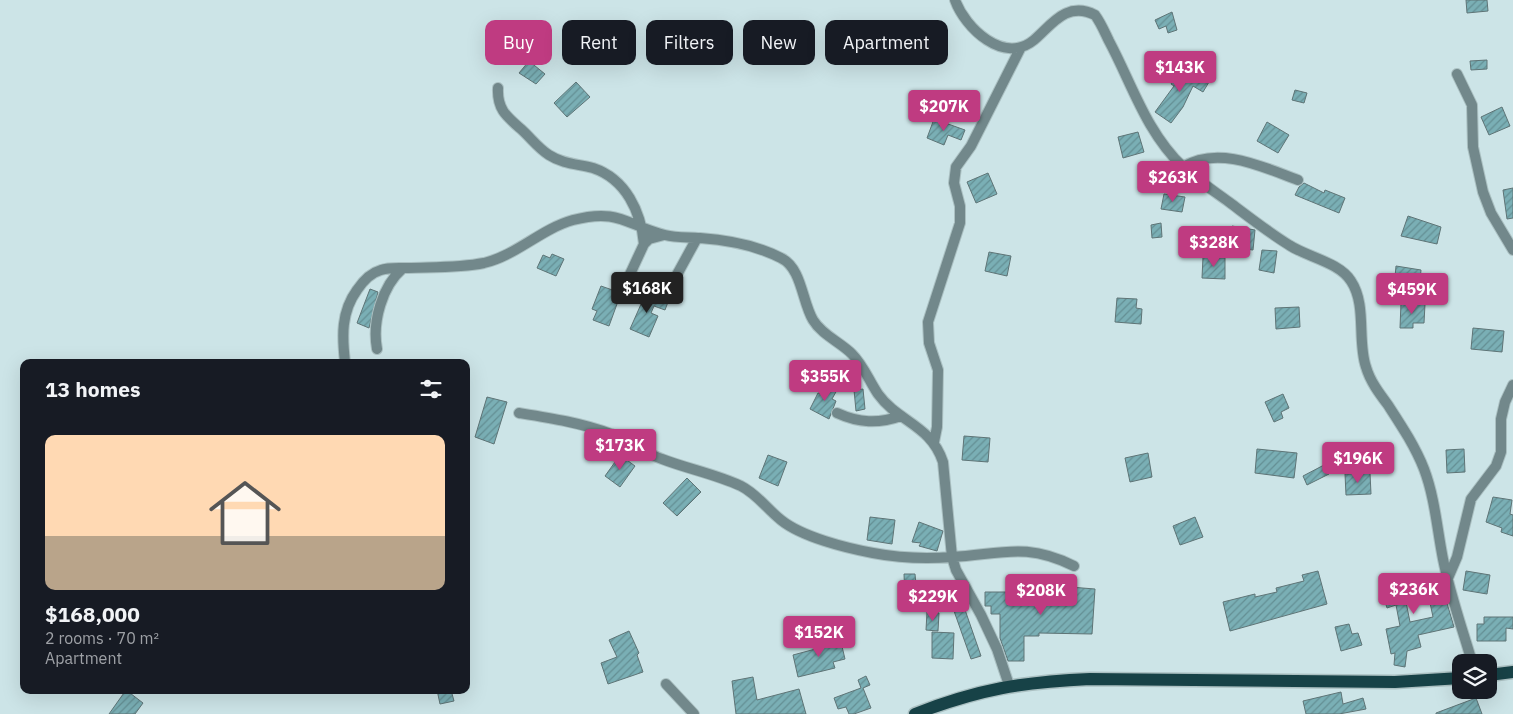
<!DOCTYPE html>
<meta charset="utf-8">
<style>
:root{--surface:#171b24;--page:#242831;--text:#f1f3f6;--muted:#9ea1a6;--line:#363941;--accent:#bf3b81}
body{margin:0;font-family:"IBM Plex Sans",sans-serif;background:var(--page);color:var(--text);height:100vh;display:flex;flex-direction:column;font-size:19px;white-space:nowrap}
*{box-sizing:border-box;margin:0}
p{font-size:16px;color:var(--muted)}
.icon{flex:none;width:28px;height:28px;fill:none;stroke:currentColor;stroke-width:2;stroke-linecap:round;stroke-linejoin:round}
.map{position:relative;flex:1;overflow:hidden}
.sheet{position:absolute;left:20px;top:359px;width:450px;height:335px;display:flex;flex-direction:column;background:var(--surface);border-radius:10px;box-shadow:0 5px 20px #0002}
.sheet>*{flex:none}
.guide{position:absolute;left:485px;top:20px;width:475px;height:45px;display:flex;gap:10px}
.controls{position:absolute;left:1452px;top:654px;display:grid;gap:10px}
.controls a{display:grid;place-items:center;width:45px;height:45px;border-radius:10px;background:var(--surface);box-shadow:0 5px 20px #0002;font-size:25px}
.price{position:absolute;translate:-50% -42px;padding:0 11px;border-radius:5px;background:var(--accent);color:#fff;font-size:16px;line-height:32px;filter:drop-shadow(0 1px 2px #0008)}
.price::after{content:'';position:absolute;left:50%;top:30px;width:15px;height:11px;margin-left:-8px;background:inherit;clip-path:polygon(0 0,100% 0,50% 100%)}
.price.selected{background:#222;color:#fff}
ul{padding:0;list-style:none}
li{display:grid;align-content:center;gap:10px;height:265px;padding:0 25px}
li+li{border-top:1px solid var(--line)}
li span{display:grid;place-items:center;height:155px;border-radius:10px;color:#555}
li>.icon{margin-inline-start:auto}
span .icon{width:90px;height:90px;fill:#fffc;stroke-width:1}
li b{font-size:21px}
h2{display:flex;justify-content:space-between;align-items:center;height:60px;padding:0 25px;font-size:21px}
.chip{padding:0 18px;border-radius:10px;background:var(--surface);box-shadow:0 5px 20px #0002;font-size:18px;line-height:45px}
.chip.selected{background:var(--accent);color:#fff}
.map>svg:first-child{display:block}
.building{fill:url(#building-hatch);stroke:#5e7476;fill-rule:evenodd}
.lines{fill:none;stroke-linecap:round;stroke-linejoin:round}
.minor-casing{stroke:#abc0c2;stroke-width:12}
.primary-casing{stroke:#abc0c2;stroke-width:15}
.minor{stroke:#72888b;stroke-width:10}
.primary{stroke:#174247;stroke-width:12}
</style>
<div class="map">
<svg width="1513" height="714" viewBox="0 0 1513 714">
<defs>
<pattern id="building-hatch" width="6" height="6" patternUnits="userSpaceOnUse" patternTransform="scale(1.25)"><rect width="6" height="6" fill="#7aafb5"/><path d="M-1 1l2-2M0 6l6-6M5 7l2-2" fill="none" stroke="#648f94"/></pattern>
</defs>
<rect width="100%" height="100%" fill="#cce4e7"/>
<!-- building -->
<path class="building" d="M 1466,0 L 1487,0 L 1488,11 L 1467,13 Z
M 1172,12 L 1177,30 L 1168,33 L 1166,26 L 1159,29 L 1155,20 Z
M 1487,60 L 1487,69 L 1471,70 L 1470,61 Z
M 529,61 L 545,74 L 536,84 L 519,73 Z
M 1182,66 L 1209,82 L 1203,92 L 1193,86 L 1183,107 L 1171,123 L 1155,112 L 1174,86 L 1171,84 Z
M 576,82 L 590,97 L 567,117 L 554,103 Z
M 1295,90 L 1307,93 L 1304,103 L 1292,100 Z
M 1502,107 L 1510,126 L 1489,135 L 1481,117 Z
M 934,119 L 965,130 L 961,140 L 948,135 L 944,145 L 927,138 Z
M 1267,122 L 1289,135 L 1278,153 L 1257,141 Z
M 1138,132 L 1144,152 L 1123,158 L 1118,137 Z
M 988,173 L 997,194 L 976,203 L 967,182 Z
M 1304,183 L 1324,193 L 1325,190 L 1345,198 L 1339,213 L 1295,195 L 1299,187 Z
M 1513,188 L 1513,218 L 1507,219 L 1503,190 Z
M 1164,194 L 1185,197 L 1182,212 L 1161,209 Z
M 1408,216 L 1441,227 L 1437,244 L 1401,236 Z
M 1161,223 L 1162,237 L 1152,238 L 1151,225 Z
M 1232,226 L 1255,230 L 1253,250 L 1229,247 Z
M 1262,250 L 1277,251 L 1274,273 L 1259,270 Z
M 989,252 L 1011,256 L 1007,276 L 985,271 Z
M 552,254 L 564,259 L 556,276 L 537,268 L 543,255 L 550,258 Z
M 1203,257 L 1225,258 L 1225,279 L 1202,278 Z
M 1396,266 L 1421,270 L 1420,281 L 1395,277 Z
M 601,286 L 621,293 L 609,326 L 593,320 L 597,311 L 592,309 Z
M 370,289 L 378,292 L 369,328 L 357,323 Z
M 640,291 L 668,302 L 665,310 L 654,306 L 651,313 L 658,316 L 649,337 L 630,329 L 642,302 L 637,300 Z
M 1117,298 L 1137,299 L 1136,308 L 1142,309 L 1141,324 L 1115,322 Z
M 1401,303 L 1425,304 L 1424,323 L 1413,323 L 1413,328 L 1400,328 Z
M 1299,307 L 1300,327 L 1276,329 L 1275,308 Z
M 1473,328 L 1504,331 L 1502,352 L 1471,349 Z
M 826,384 L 837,390 L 832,399 L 836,401 L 829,419 L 810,409 L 818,393 L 821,394 Z
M 863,389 L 865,409 L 856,411 L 854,390 Z
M 1283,394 L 1289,408 L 1281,412 L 1283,418 L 1274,422 L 1265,402 Z
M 487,397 L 507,402 L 494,444 L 475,437 Z
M 964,436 L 990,438 L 988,462 L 962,460 Z
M 1257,449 L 1297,453 L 1294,478 L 1255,473 Z
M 1464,449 L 1465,472 L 1447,473 L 1446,450 Z
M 1148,453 L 1152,477 L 1130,482 L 1125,458 Z
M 620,455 L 635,466 L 620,487 L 605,476 Z
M 768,455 L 787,462 L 778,486 L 759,478 Z
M 1324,465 L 1329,474 L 1307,485 L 1303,476 Z
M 1370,473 L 1371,494 L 1346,495 L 1345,474 Z
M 687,478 L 701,492 L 677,516 L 663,503 Z
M 1493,497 L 1512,500 L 1510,514 L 1513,515 L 1513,536 L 1501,532 L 1502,528 L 1486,522 Z
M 870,517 L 895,520 L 892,544 L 867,540 Z
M 1195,517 L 1203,537 L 1180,545 L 1173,526 Z
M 919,522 L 943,531 L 937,551 L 919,546 L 921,543 L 912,542 Z
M 1318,571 L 1327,604 L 1230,631 L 1223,602 L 1255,594 L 1255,597 L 1277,592 L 1276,588 L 1304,581 L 1302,575 Z
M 1466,571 L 1490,575 L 1487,594 L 1463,590 Z
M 904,574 L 915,574 L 916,584 L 933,585 L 932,599 L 905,600 Z
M 1406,577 L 1410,588 L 1437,583 L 1439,594 L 1444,593 L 1454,627 L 1418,635 L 1421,647 L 1407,651 L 1405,667 L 1394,665 L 1395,653 L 1391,654 L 1386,629 L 1400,626 L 1396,605 L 1387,608 L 1380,585 ZM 1429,598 L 1433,617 L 1410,622 L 1406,602 Z
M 1070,587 L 1095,589 L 1092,634 L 1039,633 L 1039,636 L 1024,636 L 1024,661 L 1008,661 L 1000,638 L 1000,614 L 991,614 L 991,606 L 985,606 L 985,592 L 1023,592 L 1023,598 L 1047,598 L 1047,592 L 1069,593 Z
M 963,604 L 981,656 L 971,659 L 954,611 L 954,608 Z
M 927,612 L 939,613 L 938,631 L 926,630 Z
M 1484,617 L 1513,617 L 1513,629 L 1506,628 L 1506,641 L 1477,641 L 1477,624 L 1484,624 Z
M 1349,624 L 1352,634 L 1358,633 L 1362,645 L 1341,651 L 1335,627 Z
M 629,631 L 639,653 L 637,655 L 643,672 L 608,684 L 601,663 L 617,657 L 609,640 Z
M 932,632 L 954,633 L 953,659 L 932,658 Z
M 840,638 L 845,659 L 833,662 L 835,668 L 798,677 L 793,655 L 823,647 L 815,643 Z
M 866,676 L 870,685 L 863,688 L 871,708 L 854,714 L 849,714 L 846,707 L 838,709 L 834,698 L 861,688 L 858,680 Z
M 753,677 L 757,700 L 799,689 L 806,714 L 736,714 L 732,681 Z
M 126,690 L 143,703 L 135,714 L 109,714 Z
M 437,690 L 451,690 L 454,701 L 440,704 Z
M 1341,692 L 1343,704 L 1363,698 L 1366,709 L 1339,714 L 1306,714 L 1303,701 Z
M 1476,698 L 1482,714 L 1436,714 L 1436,713 Z"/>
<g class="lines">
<!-- minor casing -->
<g class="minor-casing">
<path id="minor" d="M 955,0 C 965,28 1004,65 1034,40 C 1050,27 1066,0 1095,15 C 1101,23 1105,33 1109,41 C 1132,84 1146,132 1183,167 C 1197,180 1214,191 1229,202 C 1249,217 1268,232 1289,245 C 1307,257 1339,262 1351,281 C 1367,305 1357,341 1366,367 C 1370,381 1379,393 1388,405 C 1401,425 1415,446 1424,469 C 1435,498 1437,529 1443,559 C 1450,594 1462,628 1472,662
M 1457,74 L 1472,105 L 1473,147 L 1483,192 L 1491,213 L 1513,250
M 498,88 C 497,109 506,116 521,129 C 531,138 538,148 549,155 C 563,164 578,164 593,168 C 626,179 641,212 644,244
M 1183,167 C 1218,145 1263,167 1298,180
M 624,287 L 644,244 L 649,239 L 664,235
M 668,291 L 697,238
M 377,349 C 372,322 382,286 403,268
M 345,362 C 342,336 341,312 357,290 C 363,281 370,273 381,270 C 389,267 399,268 408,268 C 433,267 459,268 484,263 C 517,255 541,229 573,220 C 619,208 626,225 665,235 C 676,238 688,237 700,238 C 728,240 756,245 781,258 C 802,268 802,302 813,320 C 822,335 840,342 852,354 C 864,366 869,381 878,394 C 898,422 931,425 943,462 L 952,557 L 956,570 L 981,615 L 997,649 L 1009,685
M 519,413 C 550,418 582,423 611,434 C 629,440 644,453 662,459 C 688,469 715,474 741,486 C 757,494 767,509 781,520 C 802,537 846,548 873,553 C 899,558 926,559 952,557 C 1002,554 1026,542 1074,566
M 837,413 C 859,423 878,424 901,416
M 934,442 L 937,427 L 938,370 L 929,343 L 928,322 L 960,223 L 960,206 L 954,183 L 956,167 L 971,146 L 1021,47
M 1448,578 L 1457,557 L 1471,499 L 1496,466 L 1501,452 L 1501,419 L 1505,402 L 1513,385
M 666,684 L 694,714"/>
</g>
<!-- primary casing -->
<g class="primary-casing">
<path id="primary" d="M 1489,675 L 1513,672
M 915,714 C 979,689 1022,682 1090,679 L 1395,682 L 1461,678"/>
</g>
<!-- minor -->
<use href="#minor" class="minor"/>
<!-- primary -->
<use href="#primary" class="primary"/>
</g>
</svg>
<div class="controls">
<a><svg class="icon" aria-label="layers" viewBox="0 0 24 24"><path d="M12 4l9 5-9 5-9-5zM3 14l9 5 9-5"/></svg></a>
</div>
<b class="price" style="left:1180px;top:93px">$143K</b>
<b class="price" style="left:944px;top:132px">$207K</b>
<b class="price" style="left:1173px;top:203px">$263K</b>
<b class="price" style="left:1214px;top:268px">$328K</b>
<b class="price selected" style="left:647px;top:314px">$168K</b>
<b class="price" style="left:1412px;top:315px">$459K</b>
<b class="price" style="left:825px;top:402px">$355K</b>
<b class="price" style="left:620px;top:471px">$173K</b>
<b class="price" style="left:1358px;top:484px">$196K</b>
<b class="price" style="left:1414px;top:615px">$236K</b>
<b class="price" style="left:1041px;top:616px">$208K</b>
<b class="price" style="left:933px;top:622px">$229K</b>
<b class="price" style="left:819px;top:658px">$152K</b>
<div class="guide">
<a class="chip selected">Buy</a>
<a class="chip">Rent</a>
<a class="chip">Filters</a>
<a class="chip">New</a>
<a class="chip">Apartment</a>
</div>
<section class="sheet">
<h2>13 homes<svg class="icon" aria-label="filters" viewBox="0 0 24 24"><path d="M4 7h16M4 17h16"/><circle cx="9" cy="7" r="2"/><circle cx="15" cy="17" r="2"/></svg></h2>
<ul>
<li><span style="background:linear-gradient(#ffd9b3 65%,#b9a48a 0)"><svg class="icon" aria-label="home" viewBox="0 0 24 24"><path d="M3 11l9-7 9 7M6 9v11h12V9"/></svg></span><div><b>$168,000</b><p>2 rooms · 70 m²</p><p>Apartment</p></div></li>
</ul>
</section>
</div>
